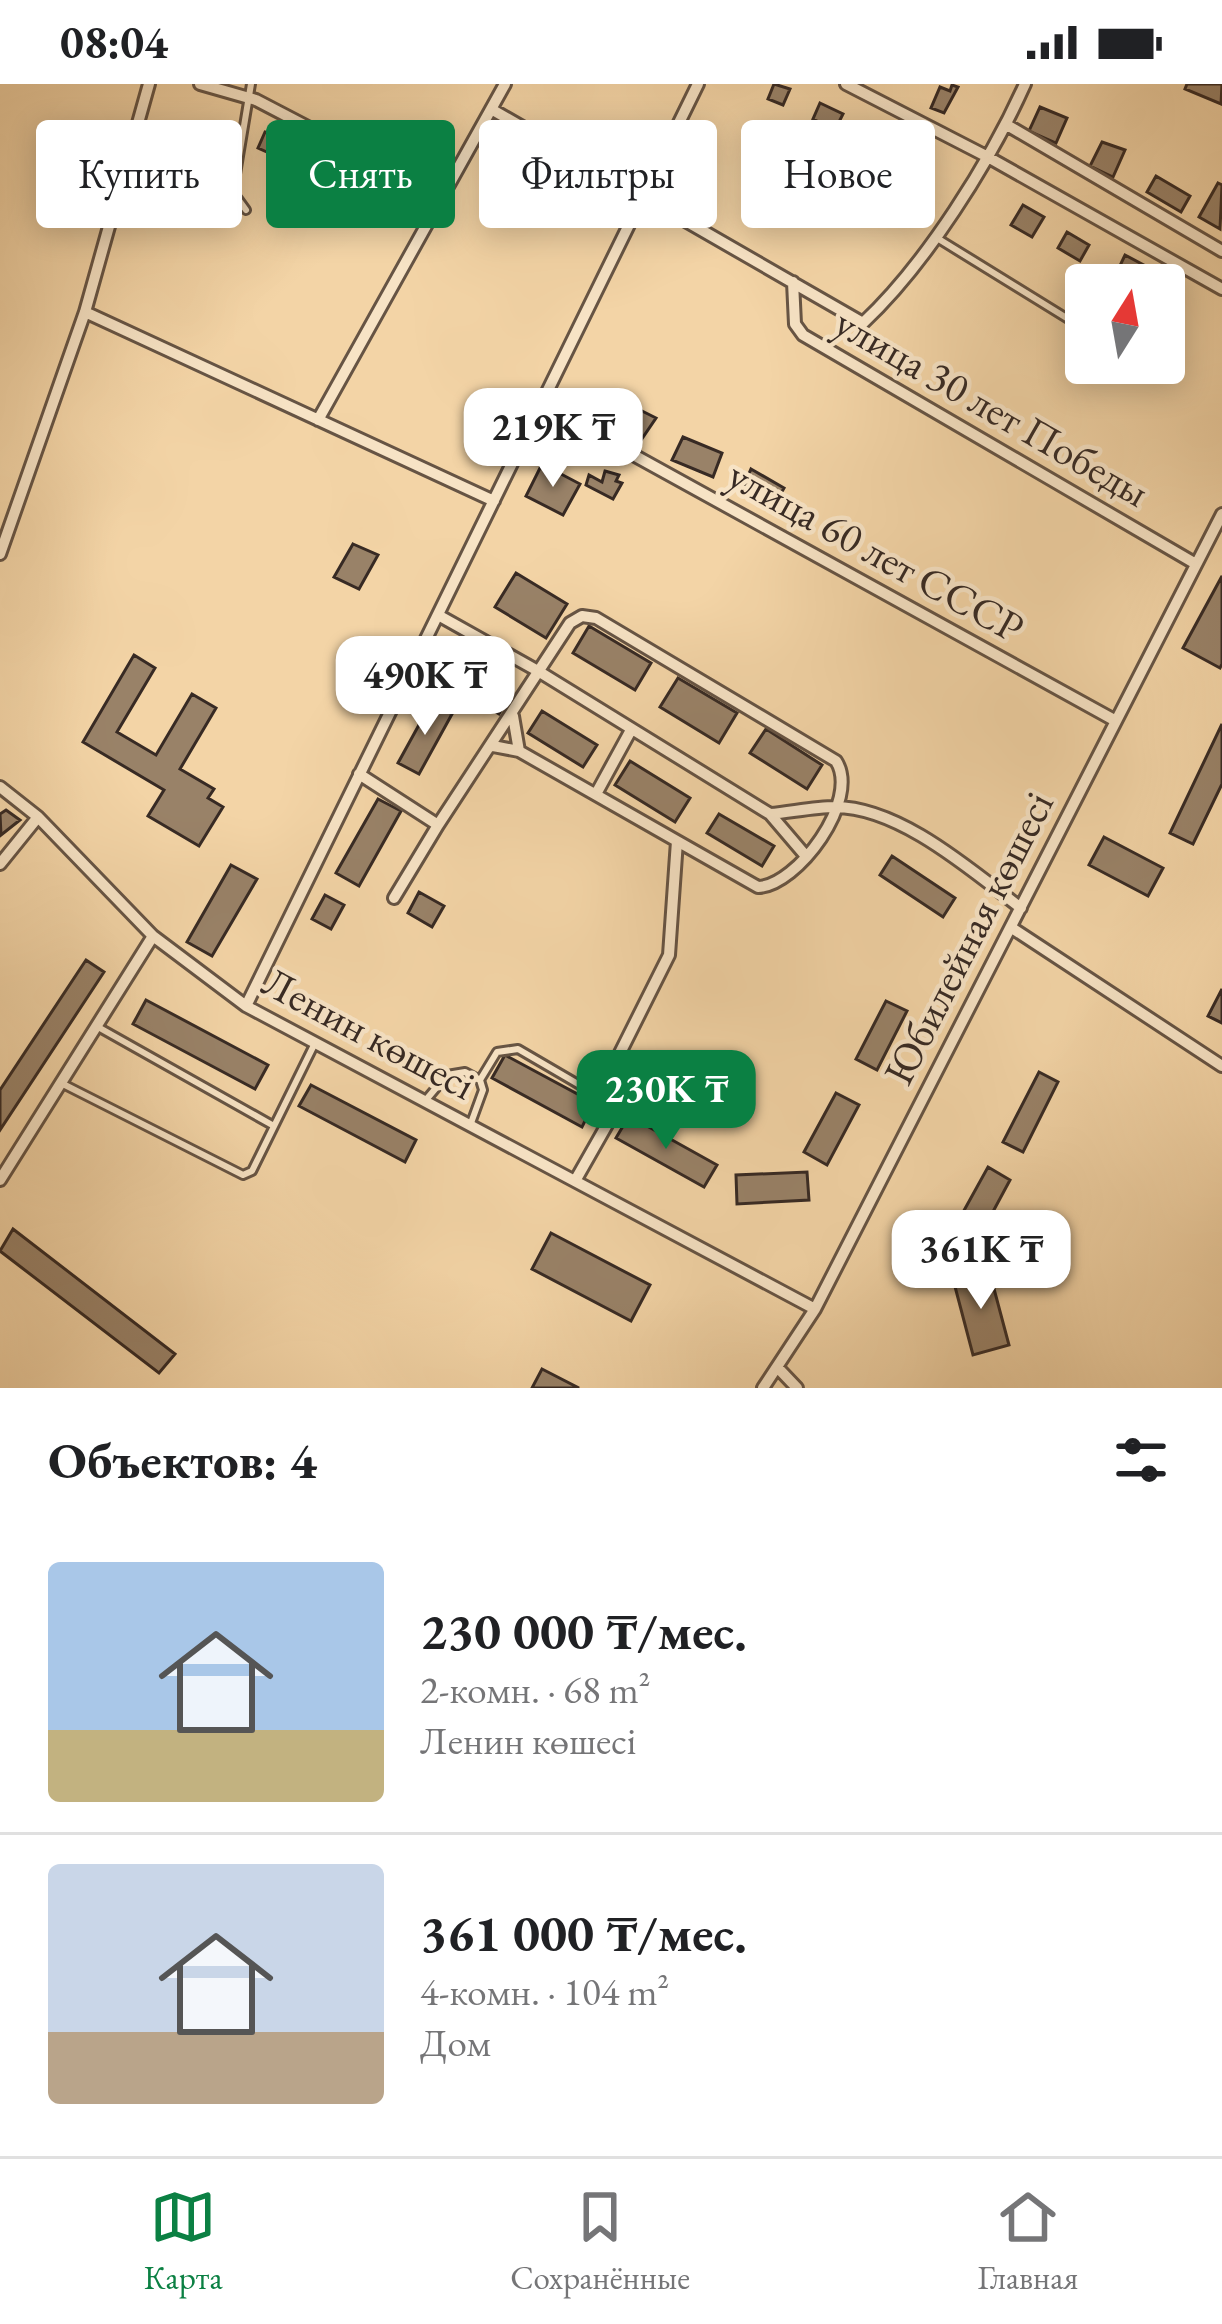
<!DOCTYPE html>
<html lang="ru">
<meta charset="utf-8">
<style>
:root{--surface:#fff;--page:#f6f6f6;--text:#202124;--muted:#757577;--line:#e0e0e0;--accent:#0b8043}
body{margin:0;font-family:"EB Garamond",serif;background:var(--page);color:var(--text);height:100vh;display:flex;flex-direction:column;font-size:45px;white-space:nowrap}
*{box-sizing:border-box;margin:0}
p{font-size:39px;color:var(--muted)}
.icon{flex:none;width:66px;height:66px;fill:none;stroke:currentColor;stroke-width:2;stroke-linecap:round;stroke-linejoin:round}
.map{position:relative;height:1304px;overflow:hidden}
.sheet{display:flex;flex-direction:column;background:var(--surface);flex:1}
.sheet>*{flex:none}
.hud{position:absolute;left:36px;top:36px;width:1152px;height:108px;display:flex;gap:24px}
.needle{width:78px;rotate:11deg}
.buttons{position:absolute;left:1065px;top:180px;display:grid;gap:24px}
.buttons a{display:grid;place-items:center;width:120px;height:120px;border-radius:12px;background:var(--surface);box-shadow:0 6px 30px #0003;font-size:60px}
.price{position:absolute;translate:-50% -102px;padding:0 27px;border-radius:24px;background:#fff;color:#222;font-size:39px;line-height:78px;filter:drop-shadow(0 3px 6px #0008)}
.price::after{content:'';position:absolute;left:50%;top:72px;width:36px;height:27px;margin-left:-18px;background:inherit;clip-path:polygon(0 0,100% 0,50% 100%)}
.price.selected{background:var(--accent);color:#fff}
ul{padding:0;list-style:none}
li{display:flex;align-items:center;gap:36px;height:300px;padding:0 48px}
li+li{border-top:3px solid var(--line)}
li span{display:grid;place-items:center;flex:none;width:336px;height:240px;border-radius:12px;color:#555}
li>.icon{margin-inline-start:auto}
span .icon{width:144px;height:144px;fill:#fffc;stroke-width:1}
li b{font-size:51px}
h2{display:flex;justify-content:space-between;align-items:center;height:144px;padding:0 48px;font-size:51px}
.tag{padding:0 42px;border-radius:12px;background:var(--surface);box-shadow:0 6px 30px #0003;font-size:42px;line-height:108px}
.tag.selected{background:var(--accent);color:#fff}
.status{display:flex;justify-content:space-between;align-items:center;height:84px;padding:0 60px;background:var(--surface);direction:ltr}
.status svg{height:33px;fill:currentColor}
.dock{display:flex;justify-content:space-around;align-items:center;height:168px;border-top:3px solid var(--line);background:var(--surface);font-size:33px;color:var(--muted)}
.dock a{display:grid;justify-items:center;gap:6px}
.dock .selected{color:var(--accent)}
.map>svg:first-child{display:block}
.building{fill:#998268;stroke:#372a24;stroke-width:3}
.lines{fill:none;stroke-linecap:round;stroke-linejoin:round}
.lane-casing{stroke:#665444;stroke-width:12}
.street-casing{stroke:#665444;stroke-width:16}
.lane{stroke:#f7e3c5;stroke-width:6}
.street{stroke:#f7e3c5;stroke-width:10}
.labels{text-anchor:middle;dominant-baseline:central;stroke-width:9;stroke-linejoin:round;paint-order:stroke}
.street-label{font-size:42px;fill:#372a24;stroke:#f7e3c5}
</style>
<div class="status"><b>08:04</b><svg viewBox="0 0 49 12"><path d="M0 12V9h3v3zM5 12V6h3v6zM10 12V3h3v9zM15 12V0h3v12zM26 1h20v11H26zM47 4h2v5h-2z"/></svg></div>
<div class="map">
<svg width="1222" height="1304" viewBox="0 0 1222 1304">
<rect width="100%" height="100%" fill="#f3d4a6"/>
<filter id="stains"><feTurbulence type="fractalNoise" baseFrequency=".00167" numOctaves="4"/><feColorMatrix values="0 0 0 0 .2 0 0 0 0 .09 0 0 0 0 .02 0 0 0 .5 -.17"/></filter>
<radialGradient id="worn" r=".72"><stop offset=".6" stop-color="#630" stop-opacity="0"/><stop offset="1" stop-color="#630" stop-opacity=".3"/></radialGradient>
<!-- building -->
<path class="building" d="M 774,0 L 790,5 L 783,21 L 768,15 Z
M 1187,0 L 1222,0 L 1221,20 L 1185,5 Z
M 952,1 L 958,3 L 944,29 L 931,24 L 940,3 L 950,7 Z
M 820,19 L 843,30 L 835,46 L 813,35 Z
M 1040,23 L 1067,34 L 1056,59 L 1029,47 Z
M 868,43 L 882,50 L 875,64 L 861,58 Z
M 265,48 L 314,65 L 307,86 L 258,64 Z
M 1102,58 L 1125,66 L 1113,93 L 1090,82 Z
M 913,64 L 923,69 L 920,75 L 926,78 L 922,87 L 906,79 Z
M 354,85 L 366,91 L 350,121 L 339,115 Z
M 1156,92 L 1190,112 L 1181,128 L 1147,108 Z
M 1218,99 L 1222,101 L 1220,145 L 1199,133 Z
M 1023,121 L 1044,133 L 1032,153 L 1011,141 Z
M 1067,148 L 1089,161 L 1080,177 L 1058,164 Z
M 1125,171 L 1166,193 L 1162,201 L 1137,201 L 1116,190 Z
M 616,314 L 656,334 L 639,359 L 603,342 Z
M 683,353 L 722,369 L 713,393 L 672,376 Z
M 542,380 L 580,400 L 563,431 L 526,412 Z
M 751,385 L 784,404 L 773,423 L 741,408 Z
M 605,387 L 619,391 L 616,397 L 622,399 L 613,415 L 586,401 L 589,391 L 602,398 Z
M 353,460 L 378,471 L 359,505 L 334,493 Z
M 516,489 L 567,520 L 546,554 L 495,523 Z
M 1222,492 L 1222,580 L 1220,584 L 1183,564 Z
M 589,542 L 651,579 L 635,606 L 573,569 Z
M 134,571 L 155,584 L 117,648 L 156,671 L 192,610 L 216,624 L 180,685 L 214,705 L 208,714 L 223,723 L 199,762 L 148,732 L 164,706 L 83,658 Z
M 471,585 L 511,610 L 499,630 L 458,605 Z
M 678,594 L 737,629 L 719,659 L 660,623 Z
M 431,619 L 452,630 L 419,690 L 398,679 Z
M 542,627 L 597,661 L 583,683 L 528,649 Z
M 1222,640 L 1222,700 L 1193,760 L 1170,749 Z
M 766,645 L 822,681 L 807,705 L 750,669 Z
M 630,677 L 690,714 L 675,738 L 615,701 Z
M 378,715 L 401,727 L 359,802 L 336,789 Z
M 6,726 L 20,736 L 1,751 L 0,730 Z
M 719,730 L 774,762 L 762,782 L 707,749 Z
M 1104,753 L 1163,784 L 1148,812 L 1089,781 Z
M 892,772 L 955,814 L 943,833 L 880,791 Z
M 231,781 L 257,795 L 212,872 L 187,858 Z
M 419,808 L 444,822 L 432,843 L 408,829 Z
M 325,811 L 344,821 L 331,845 L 312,835 Z
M 86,876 L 104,888 L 0,1046 L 0,1006 Z
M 1222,905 L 1222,939 L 1208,932 Z
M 146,916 L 268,981 L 255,1005 L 133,940 Z
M 886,917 L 907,927 L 877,986 L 856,975 Z
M 505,971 L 594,1019 L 582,1043 L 492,994 Z
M 1039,988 L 1058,998 L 1023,1068 L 1003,1058 Z
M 311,1001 L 416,1056 L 405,1078 L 299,1022 Z
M 836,1009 L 859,1021 L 827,1081 L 804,1068 Z
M 629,1032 L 717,1081 L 704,1103 L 616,1054 Z
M 988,1083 L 1010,1096 L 974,1163 L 951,1150 Z
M 807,1088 L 809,1116 L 737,1120 L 736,1091 Z
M 13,1145 L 175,1270 L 159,1289 L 0,1167 Z
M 551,1149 L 650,1201 L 631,1237 L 532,1185 Z
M 989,1186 L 1009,1261 L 973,1271 L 953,1195 Z
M 542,1285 L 579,1304 L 532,1304 Z"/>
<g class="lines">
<!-- lane casing -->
<g class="lane-casing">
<path id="lane" d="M 246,126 L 233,108 L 251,0
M 937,154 L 1086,246
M 98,943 L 274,1042
M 480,996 L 497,968 L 518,965 L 614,1021
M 61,999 L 243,1091 L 252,1087 L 315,959
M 425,1017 L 447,991 L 465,988 L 480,996 L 483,1006 L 471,1039"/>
</g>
<!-- street casing -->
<g class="street-casing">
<path id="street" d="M 200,0 L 256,16 L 442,113
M 846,0 L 986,72 L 1222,205
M 491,25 L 863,239 C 926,180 990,78 1025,0
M 1007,41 L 1222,167
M 793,198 L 795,240 L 803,251 L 1196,480
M 85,228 L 494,417
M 541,320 L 1116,637
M 318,336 L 505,0
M 0,470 L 85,228 L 149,0
M 438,531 L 538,587 L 770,730 L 805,771
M 513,632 L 519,667
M 493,662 L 519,667 L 677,757 L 669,871 L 608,993 L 617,1023 L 575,1097
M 359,690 L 438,741 L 570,539 L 582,532 L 596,534 L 836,677 C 861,716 797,802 758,803 L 677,757
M 0,703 L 38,733 L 153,852 L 246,922 L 815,1225
M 596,710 L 631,646
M 770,730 C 792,728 814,723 835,723 C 900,723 972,787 1021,824
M 0,780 L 38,733
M 394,814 L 438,741
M 1012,844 L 1222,982
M 246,922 L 698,0
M 0,1096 L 153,852
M 778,1284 L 797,1304
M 763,1304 L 815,1225 L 1222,430"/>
</g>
<!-- lane -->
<use href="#lane" class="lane"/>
<!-- street -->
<use href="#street" class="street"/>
</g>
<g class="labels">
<!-- street labels -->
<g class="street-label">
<text transform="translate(992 323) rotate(30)">улица 30 лет Победы</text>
<text transform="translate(876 467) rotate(29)">улица 60 лет СССР</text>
<text transform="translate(968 854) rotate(-63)">Юбилейная көшесі</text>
<text transform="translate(369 949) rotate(28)">Ленин көшесі</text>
</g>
</g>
<rect width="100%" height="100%" filter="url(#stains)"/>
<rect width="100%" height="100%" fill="url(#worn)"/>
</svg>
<div class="buttons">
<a><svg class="needle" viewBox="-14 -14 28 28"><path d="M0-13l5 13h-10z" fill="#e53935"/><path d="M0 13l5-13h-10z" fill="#757577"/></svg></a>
</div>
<b class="price" style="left:553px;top:406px">219K ₸</b>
<b class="price" style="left:425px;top:654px">490K ₸</b>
<b class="price selected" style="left:666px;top:1068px">230K ₸</b>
<b class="price" style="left:981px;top:1228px">361K ₸</b>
<div class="hud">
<a class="tag">Купить</a>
<a class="tag selected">Снять</a>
<a class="tag">Фильтры</a>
<a class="tag">Новое</a>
</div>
</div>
<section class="sheet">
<h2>Объектов: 4<svg class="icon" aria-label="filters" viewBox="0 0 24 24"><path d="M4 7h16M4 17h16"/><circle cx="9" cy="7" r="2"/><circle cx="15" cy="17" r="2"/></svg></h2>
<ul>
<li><span style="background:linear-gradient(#a9c7e8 70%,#c2b280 0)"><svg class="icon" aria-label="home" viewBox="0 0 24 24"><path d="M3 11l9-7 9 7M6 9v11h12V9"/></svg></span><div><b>230 000 ₸/мес.</b><p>2-комн. · 68 m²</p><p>Ленин көшесі</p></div></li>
<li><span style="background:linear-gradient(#c9d6e8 70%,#b9a48a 0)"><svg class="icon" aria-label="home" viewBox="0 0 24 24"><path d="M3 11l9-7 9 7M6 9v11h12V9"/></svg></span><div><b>361 000 ₸/мес.</b><p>4-комн. · 104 m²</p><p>Дом</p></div></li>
</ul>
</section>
<nav class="dock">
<a class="selected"><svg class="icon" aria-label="map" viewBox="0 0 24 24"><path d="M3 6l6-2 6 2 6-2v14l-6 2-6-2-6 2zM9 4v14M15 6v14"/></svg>Карта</a>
<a><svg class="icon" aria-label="saved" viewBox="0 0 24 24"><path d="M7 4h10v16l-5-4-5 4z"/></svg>Сохранённые</a>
<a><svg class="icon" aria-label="home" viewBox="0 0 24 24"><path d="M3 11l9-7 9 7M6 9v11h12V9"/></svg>Главная</a>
</nav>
